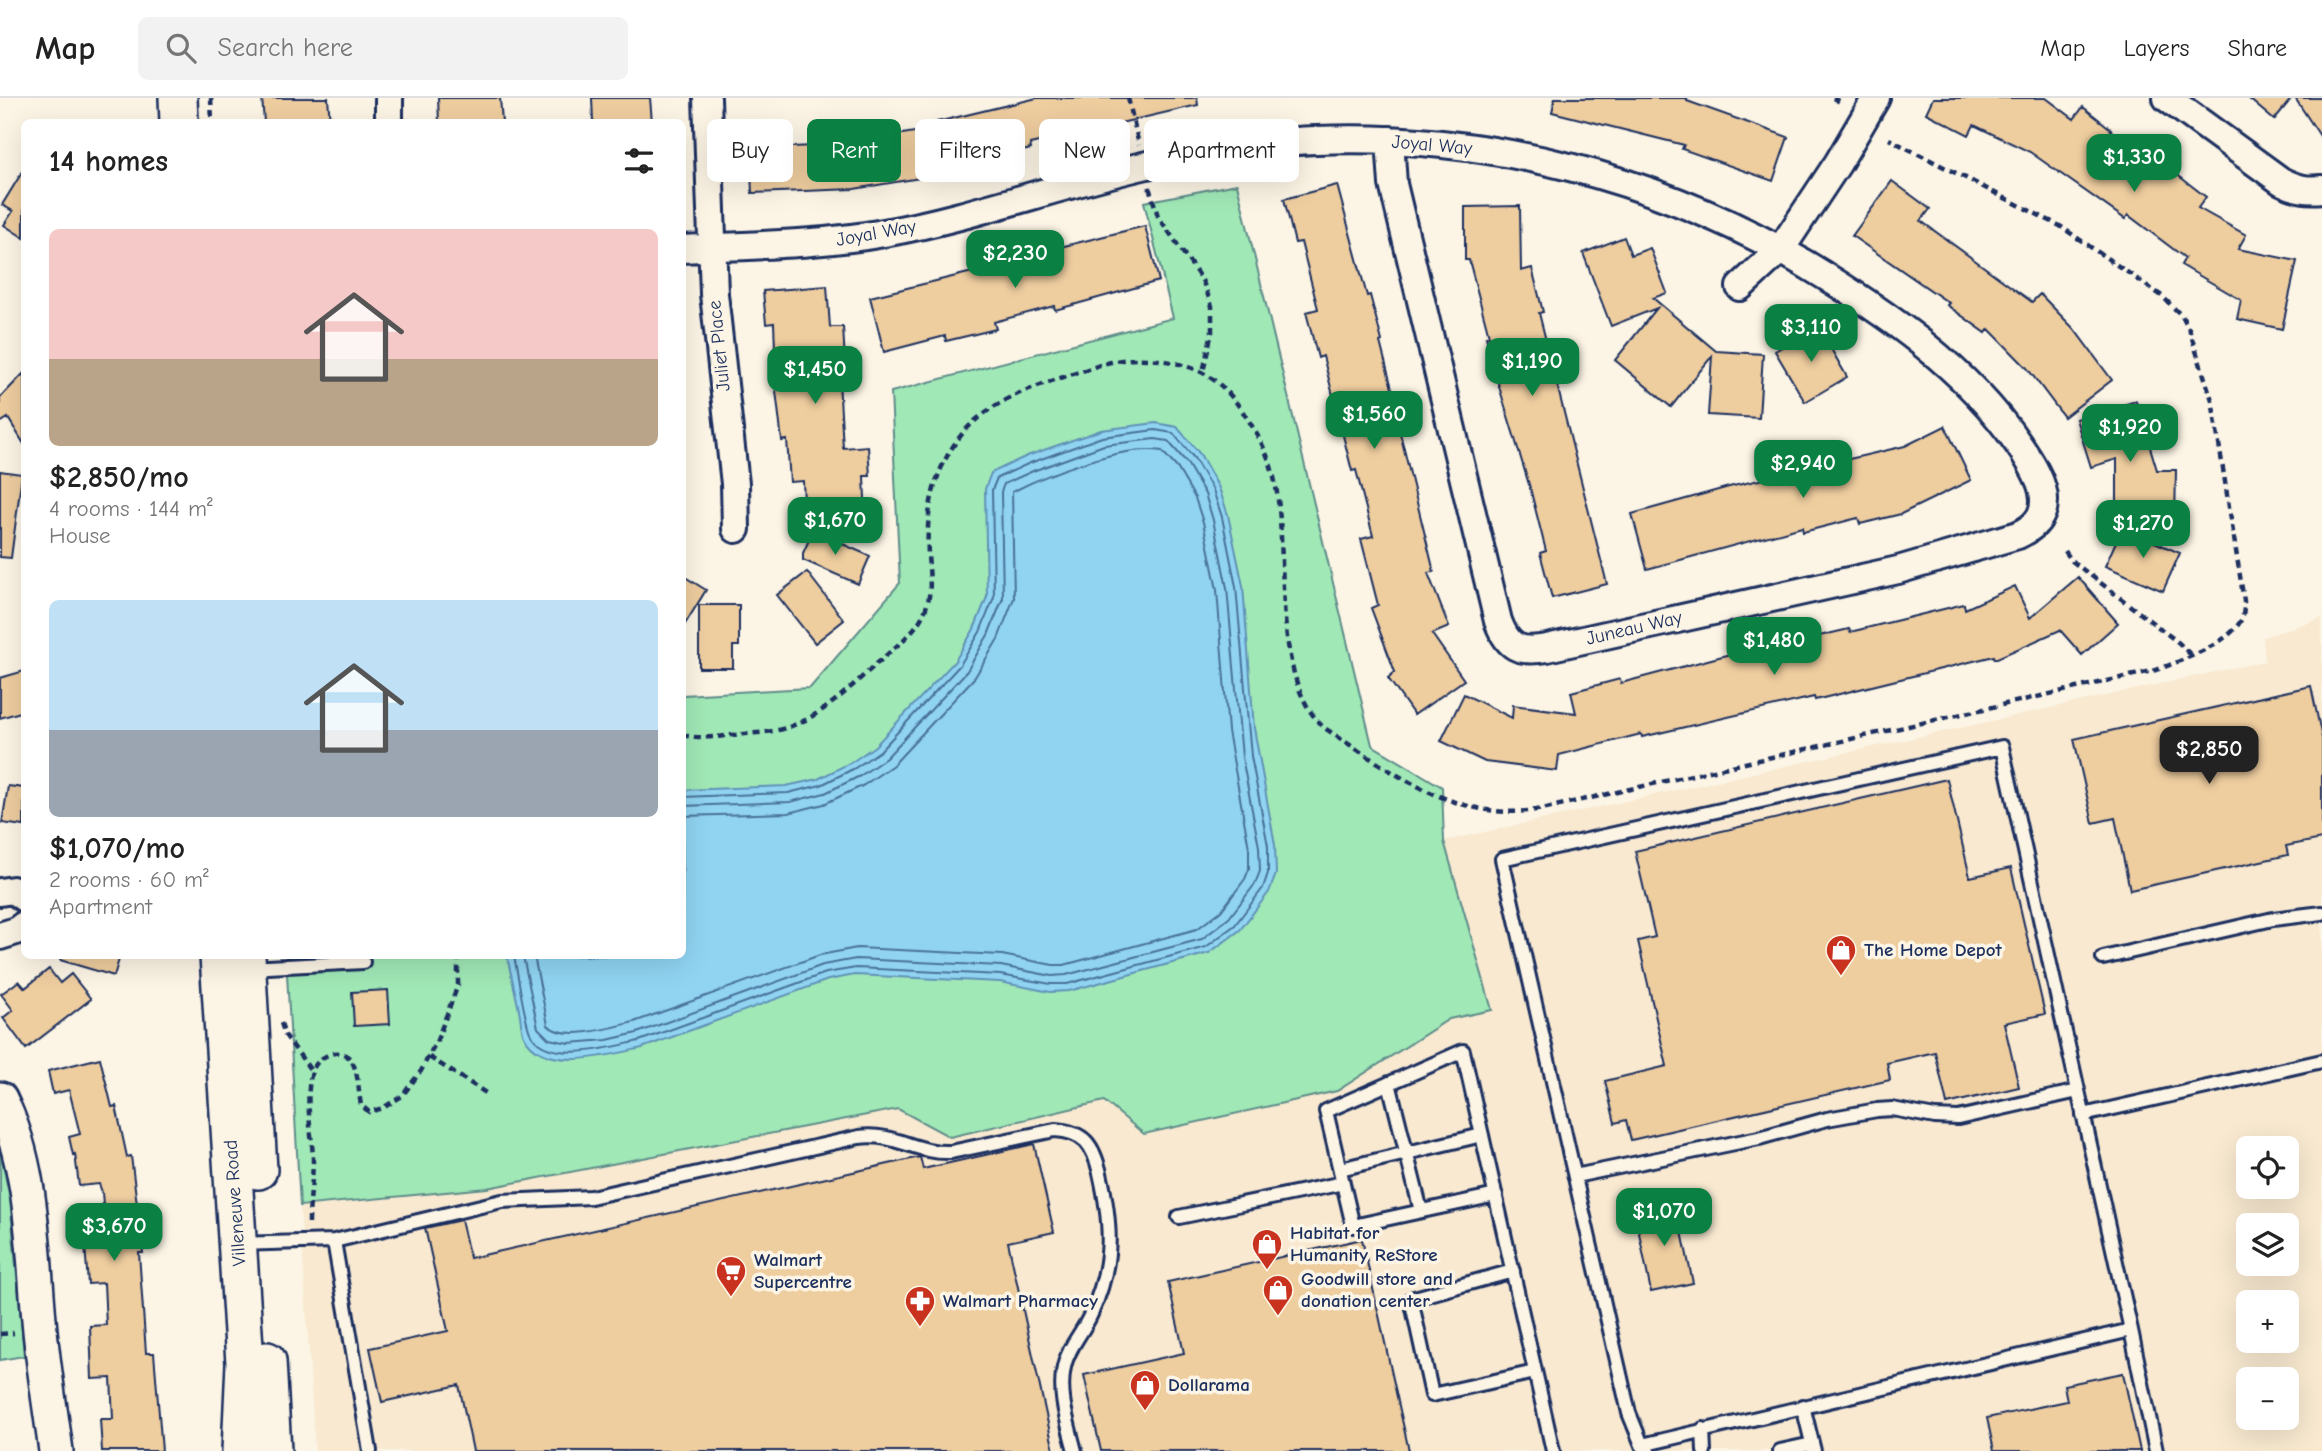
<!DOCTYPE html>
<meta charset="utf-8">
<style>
:root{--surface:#fff;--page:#f2f2f2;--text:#222;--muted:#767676;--line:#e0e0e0;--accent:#0b8043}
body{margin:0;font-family:"Comic Neue",sans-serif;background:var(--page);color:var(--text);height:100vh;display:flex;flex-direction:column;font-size:26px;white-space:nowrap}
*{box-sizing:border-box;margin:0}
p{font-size:23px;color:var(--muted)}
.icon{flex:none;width:38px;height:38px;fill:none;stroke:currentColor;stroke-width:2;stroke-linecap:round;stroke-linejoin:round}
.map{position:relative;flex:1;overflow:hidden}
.sheet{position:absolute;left:21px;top:21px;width:665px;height:840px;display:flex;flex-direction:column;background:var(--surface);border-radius:10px;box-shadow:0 7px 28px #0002}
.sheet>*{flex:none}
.top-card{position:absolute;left:707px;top:21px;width:665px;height:63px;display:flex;gap:14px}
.fabs{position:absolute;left:2236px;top:1038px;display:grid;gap:14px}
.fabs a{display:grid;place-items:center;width:63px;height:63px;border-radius:10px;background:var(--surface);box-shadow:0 7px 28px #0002;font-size:35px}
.price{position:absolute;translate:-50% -60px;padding:0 16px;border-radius:14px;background:var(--accent);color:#fff;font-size:23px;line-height:46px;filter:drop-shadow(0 2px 4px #0008)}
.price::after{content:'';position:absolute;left:50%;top:42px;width:21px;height:16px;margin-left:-10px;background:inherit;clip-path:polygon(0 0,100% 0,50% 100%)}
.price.active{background:#222;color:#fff}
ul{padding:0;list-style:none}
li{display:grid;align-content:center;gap:14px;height:371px;padding:0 28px}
li span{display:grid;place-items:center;height:217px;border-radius:10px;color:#555}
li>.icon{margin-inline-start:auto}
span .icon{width:126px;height:126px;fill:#fffc;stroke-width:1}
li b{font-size:30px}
h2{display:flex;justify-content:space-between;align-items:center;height:84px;padding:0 28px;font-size:30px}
.tag{padding:0 24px;border-radius:10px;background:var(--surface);box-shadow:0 7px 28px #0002;font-size:24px;line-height:63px}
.tag.active{background:var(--accent);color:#fff}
header{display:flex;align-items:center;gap:42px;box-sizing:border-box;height:98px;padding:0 35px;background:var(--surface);border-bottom:2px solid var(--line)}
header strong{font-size:33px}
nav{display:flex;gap:38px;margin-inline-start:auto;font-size:24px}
.search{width:490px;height:63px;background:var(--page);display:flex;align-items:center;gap:18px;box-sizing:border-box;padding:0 24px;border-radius:10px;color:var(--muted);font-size:26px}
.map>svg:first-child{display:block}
.built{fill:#f8e9d0;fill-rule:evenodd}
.green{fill:#a0e8b6;stroke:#5e8c8a;stroke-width:2}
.water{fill:#90d4f2;stroke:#6192b7;stroke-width:2}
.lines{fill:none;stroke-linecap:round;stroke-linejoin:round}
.shore{stroke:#4a7199;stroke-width:2}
.building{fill:#eecd9f;stroke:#1b2f5e;stroke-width:2}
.service-casing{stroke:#1b2f5e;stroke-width:18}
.minor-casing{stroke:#1b2f5e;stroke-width:32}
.tertiary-casing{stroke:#1b2f5e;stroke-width:38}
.secondary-casing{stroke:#1b2f5e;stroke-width:42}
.path{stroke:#1b2f5e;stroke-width:4.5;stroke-dasharray:7 5;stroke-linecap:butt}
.service{stroke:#fcf5e5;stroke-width:12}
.minor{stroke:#fcf5e5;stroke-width:26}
.tertiary{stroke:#fcf5e5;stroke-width:33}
.secondary{stroke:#fcf5e5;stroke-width:37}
.labels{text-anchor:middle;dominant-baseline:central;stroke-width:7;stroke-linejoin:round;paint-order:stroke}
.street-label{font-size:19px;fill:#1b2f5e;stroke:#fcf5e5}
.poi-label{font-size:19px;font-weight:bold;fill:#1b2f5e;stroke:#fcf5e5;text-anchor:start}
</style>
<header>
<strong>Map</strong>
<div class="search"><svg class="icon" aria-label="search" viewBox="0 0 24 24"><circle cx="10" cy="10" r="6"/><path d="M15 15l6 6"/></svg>Search here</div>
<nav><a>Map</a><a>Layers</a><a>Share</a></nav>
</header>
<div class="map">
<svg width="2322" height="1353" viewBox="0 0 2322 1353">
<rect width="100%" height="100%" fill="#fcf5e5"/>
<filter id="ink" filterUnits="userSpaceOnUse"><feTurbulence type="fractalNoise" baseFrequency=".0143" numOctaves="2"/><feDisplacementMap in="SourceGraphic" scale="14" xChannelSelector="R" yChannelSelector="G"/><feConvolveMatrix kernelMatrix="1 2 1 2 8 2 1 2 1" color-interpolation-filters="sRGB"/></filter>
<g filter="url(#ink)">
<!-- built -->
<path class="built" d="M 2322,520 L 2322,1353 L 315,1353 L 300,1109 L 487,1090 L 898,1011 L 950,1039 L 1104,1003 L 1144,1036 L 1337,993 L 1449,921 L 1492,912 L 1444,743 L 2265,563 L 2263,539 ZM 2249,1050 L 2287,1050 L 2287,1088 L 2249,1088 ZM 2249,1127 L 2287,1127 L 2287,1166 L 2249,1166 ZM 2249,1204 L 2287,1204 L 2287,1242 L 2249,1242 ZM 2249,1281 L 2287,1281 L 2287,1320 L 2249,1320 Z"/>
<!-- green -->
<path class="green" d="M 1237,86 L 1372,647 L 1442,689 L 1444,743 L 1492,912 L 1449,921 L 1337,993 L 1144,1036 L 1104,1003 L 950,1039 L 898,1011 L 487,1090 L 300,1108 L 286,858 L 682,858 L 683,597 L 810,590 L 900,485 L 891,294 L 1173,220 L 1144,104 Z
M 0,1053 L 10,1101 L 24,1258 L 0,1262 Z"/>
<!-- water -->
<path class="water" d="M 1156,325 L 1177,329 L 1200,356 L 1219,390 L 1228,417 L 1243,488 L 1254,630 L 1275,747 L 1276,776 L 1269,794 L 1240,832 L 1209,855 L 1069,893 L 1050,894 L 1000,884 L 855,877 L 828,882 L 642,950 C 610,957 543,976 524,938 C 521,932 521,924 520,917 C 516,897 511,877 507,858 L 682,858 L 683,692 L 786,688 L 818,681 L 852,664 L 875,648 L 955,563 L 974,531 L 987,499 L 985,391 L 991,375 L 1027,358 L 1101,332 Z"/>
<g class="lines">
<!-- shore -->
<path class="shore" d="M 514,858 C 519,882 522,909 529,932 C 541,969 613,949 639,943 L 826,875 L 856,870 L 1000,877 L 1051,886 L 1067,886 L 1206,849 L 1235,827 L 1263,790 L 1268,775 L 1268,748 L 1251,658 L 1236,489 L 1222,419 L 1213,392 L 1194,360 L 1173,335 L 1155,332 L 1102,339 L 1030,365 L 997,380 L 992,392 L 994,499 L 980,534 L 960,567 L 880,653 L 855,670 L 821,687 L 788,695 L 682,699
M 523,858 L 538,930 L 549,941 L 569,945 L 607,942 L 637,935 L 823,867 L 856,861 L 1001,868 L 1052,878 L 1066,877 L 1202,841 L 1229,820 L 1255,786 L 1260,773 L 1259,749 L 1242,659 L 1227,490 L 1213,422 L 1205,396 L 1187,365 L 1168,343 L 1155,341 L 1104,347 L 1033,373 L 1004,386 L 1001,394 L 1003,500 L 988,537 L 967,573 L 886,660 L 860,678 L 825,695 L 790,704 L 682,708
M 534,858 L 548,927 C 563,944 614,929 634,924 L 820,857 L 857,850 L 1002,857 L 1053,867 L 1064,867 L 1197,831 L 1221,813 L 1245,781 L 1249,771 L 1249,750 L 1228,633 L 1217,492 L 1203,424 L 1195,400 L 1178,371 L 1162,353 C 1123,346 1047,376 1012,394 L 1014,500 L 998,541 L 975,579 L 893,667 L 864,687 L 824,706 L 788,715 L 682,718"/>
</g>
<!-- building -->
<path class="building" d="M 262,0 L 328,0 L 330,24 L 264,24 Z
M 438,0 L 500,0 L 502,24 L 439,24 Z
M 592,0 L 650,0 L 652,24 L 593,24 Z
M 1037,0 L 1197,0 L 1198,7 L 1030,46 L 1031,51 L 937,73 L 938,77 L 854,91 L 752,95 L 750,51 L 836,47 L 939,30 L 937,24 Z
M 1555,0 L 1687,0 L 1687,3 L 1788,39 L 1773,83 L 1682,51 L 1684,47 L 1552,14 Z
M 1933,0 L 2046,0 L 2074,21 L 2083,9 L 2111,31 L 2110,32 L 2172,78 L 2175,75 L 2206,99 L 2198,110 L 2246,137 L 2238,151 L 2297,163 L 2282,231 L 2237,221 L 2241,202 L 2181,167 L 2185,160 L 2128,117 L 2125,121 L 2030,54 L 1974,27 L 1969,37 L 1926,15 Z
M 2248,0 L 2292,0 L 2274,22 Z
M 2295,0 L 2322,0 L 2322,41 Z
M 24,71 L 24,140 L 4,127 L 13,113 L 2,107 Z
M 1892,83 L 1930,111 L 1921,123 L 2032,204 L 2040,196 L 2074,231 L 2112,282 L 2064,319 L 2027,270 L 1989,231 L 1986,235 L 1947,207 L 1949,205 L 1852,138 Z
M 1337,87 L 1367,198 L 1370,197 L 1382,243 L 1380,244 L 1395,302 L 1392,302 L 1434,474 L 1428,475 L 1449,529 L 1432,536 L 1464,582 L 1414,617 L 1388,580 L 1395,574 L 1371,510 L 1378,507 L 1361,441 L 1373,438 L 1356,372 L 1352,373 L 1323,258 L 1318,260 L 1306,214 L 1318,211 L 1301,144 L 1295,145 L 1284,101 Z
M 1520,108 L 1521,173 L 1532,170 L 1543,214 L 1539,215 L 1607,486 L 1552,500 L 1540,455 L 1546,453 L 1530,390 L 1497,282 L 1486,239 L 1489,238 L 1469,162 L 1465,162 L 1465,109 Z
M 1145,128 L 1159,183 L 1055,212 L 1054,208 L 994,224 L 996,231 L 946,243 L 945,238 L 884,254 L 870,199 L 981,172 L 982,175 L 1042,159 L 1040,154 Z
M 1624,139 L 1631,157 L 1650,150 L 1667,195 L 1653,200 L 1716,253 L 1763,256 L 1759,320 L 1708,317 L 1712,258 L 1671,309 L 1615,262 L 1657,210 L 1611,228 L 1583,155 Z
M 827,188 L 830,229 L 843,229 L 845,264 L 838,265 L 843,350 L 868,348 L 870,378 L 864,378 L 866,423 L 805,426 L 803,383 L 790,384 L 787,342 L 782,343 L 774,276 L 776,276 L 774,225 L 766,226 L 763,193 Z
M 1818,228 L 1847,279 L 1805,304 L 1775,253 Z
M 24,275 L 24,346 L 8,320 L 0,325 L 0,300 Z
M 2136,303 L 2157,372 L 2176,372 L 2175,423 L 2117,422 L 2117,361 L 2091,369 L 2076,321 Z
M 1945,328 L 1971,382 L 1901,416 L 1860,426 L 1858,420 L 1803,434 L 1802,429 L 1647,471 L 1632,416 L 1729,389 L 1905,348 Z
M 0,373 L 22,376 L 11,460 L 0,459 Z
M 2122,430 L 2180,455 L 2163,493 L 2105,468 Z
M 813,433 L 870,458 L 858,486 L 803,462 L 803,455 Z
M 807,474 L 844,522 L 815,545 L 777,497 Z
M 682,477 L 706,492 L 682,531 Z
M 2078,479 L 2118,525 L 2082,557 L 2060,532 L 1995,561 L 1994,558 L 1815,602 L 1814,599 L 1642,639 L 1641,636 L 1559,657 L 1557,673 L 1485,664 L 1441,643 L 1464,596 L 1512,620 L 1513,607 L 1576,615 L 1571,594 L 1620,581 L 1621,585 L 1734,555 L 1735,558 L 1849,531 L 1850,534 L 1964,506 L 1965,511 L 2015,488 L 2030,520 Z
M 699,507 L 739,507 L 739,548 L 733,548 L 733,570 L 699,570 Z
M 24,573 L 24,613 L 0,620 L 0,580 Z
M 2311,588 L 2322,640 L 2322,741 L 2286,748 L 2288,757 L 2130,792 L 2115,720 L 2093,725 L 2074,641 Z
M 1947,681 L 1970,779 L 2011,770 L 2045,916 L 2004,925 L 2019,989 L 1947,1006 L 1935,954 L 1887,965 L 1890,982 L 1631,1042 L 1626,1022 L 1615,1025 L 1605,983 L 1667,968 L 1638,843 L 1655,839 L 1635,753 Z
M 8,688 L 24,690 L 24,728 L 2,725 Z
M 61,858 L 120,858 L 114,878 L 60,862 Z
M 49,871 L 60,885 L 71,876 L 91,901 L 26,951 L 3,920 L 13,912 L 1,896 L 19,883 L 25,890 Z
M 388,892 L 390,926 L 354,928 L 352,894 Z
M 100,960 L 112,1009 L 116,1008 L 127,1059 L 131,1058 L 143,1155 L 139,1155 L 146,1255 L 154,1255 L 162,1353 L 102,1353 L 100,1321 L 113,1321 L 111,1280 L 92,1281 L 90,1228 L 106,1227 L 104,1185 L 88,1186 L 84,1134 L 105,1133 L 102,1094 L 99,1086 L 79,1088 L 75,1056 L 73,1057 L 69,1039 L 80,1036 L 69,992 L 53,996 L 48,973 Z
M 1034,1046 L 1054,1134 L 1008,1144 L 1054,1353 L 473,1353 L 459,1287 L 382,1304 L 370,1250 L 448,1233 L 425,1130 L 461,1122 L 470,1160 L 920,1059 L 923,1071 Z
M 1676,1106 L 1693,1185 L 1651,1194 L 1635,1115 Z
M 1362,1141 L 1409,1353 L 1101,1353 L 1084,1277 L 1184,1255 L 1168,1184 Z
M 2123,1275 L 2140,1353 L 1994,1353 L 1987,1320 L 2067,1303 L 2064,1287 Z"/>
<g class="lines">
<!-- service casing -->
<g class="service-casing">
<path id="service" d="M 2103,860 L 2273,821 L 2322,815
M 249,870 L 363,864
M 1389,985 L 1421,1113
M 2083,1017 L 2322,963
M 1340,1071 L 1482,1037
M 1575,1078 L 1759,1040 L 1827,1021 L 1877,1012 L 1892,1011 L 1935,1019 L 1958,1020 L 2078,993
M 1496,1097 L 1353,1128 L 1326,1013 L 1463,953 C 1493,1086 1523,1220 1553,1353
M 1179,1119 L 1343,1085
M 334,1143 L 370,1353
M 242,1146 L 334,1143 L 502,1103 L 591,1099 L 859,1039 C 895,1034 916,1056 951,1054 L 1055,1032 C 1085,1034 1093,1047 1100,1075 C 1112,1128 1114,1166 1091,1216 C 1083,1234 1068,1249 1064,1269 C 1058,1297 1068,1325 1075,1353
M 1513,1173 L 1411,1201 L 1432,1297 L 1535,1274
M 2131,1232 L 2156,1353
M 1803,1308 L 1814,1353
M 1703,1331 L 1704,1353
M 1642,1347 L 2131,1232 L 2002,649 L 1502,761 L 1629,1315 L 1642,1347 L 1648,1353
M 1780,1353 L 1812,1346"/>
</g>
<!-- minor casing -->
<g class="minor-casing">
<path id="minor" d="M 389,0 L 389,24
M 707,0 L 714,196 L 735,386 L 736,431
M 2167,0 L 2281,83 C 2295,90 2306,93 2322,91
M 682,151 C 750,147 818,147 884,135 C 973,119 1059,87 1147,67 C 1203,55 1260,44 1316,42 C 1488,35 1659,80 1807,167 C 1885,214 1967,270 2019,347 C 2039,376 2064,416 2018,437 L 1898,472 L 1547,550 C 1519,555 1508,550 1498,523 L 1393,86 L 1390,42
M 1740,189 L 1781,151 L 1838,65 L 1876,0
M 0,794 L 13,792 L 24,800
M 0,838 L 16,833 L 24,827"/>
</g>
<!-- tertiary casing -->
<g class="tertiary-casing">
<path id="tertiary" d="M 0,1001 C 36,1075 32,1161 41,1242 C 45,1279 51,1316 56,1353"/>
</g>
<!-- secondary casing -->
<g class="secondary-casing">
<path id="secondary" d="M 178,0 L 179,24
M 219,858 L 245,1265 L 241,1353
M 246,858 L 258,1072
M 267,1263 L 272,1353"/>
</g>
<!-- path -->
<path class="path" d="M 211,0 L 212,24
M 1128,0 L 1139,47
M 1833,0 L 1840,4
M 1149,89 L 1158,118 L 1203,184 L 1212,208 L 1212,234 L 1203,274
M 2065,453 L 2072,463 L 2179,545 L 2192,558
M 682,637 C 699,641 717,639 733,637 C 753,635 776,635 794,627 C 828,614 853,586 880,563 C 897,547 920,531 927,507 C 932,492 929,473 928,457 C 926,416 932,378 956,344 C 989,297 1046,286 1097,268 C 1125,258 1158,259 1186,268 C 1213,276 1230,294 1245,317 C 1259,338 1270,359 1275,384 C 1290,454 1269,576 1323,629 C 1389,672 1458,727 1542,711 L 2156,572 C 2180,563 2232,545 2242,520 C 2244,515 2244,508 2244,503 L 2212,302 L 2189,231 L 2182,218 L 2162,198 L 2060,128 L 1889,41
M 281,925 L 285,937 L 312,974
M 429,959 L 489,997
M 309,1125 C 309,1103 313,1082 313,1060 C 312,1036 304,998 312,974 C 314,966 322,959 330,956 C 360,947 357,989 361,1007 L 369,1014 L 383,1010 L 402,998 L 421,973 L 437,942 L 458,887 L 458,858
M 0,1236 L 14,1235"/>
<!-- service -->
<use href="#service" class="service"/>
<!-- minor -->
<use href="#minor" class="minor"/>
<!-- tertiary -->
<use href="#tertiary" class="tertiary"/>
<!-- secondary -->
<use href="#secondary" class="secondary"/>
</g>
</g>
<!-- icons -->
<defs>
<g id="shop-pin" transform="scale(1.575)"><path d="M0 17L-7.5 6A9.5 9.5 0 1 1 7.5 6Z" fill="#c8321e" stroke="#fcf5e5"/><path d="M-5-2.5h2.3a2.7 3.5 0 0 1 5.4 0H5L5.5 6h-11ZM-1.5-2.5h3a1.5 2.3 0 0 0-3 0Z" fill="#fff"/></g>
<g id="supermarket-pin" transform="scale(1.575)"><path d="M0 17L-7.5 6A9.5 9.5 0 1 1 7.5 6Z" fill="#c8321e" stroke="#fcf5e5"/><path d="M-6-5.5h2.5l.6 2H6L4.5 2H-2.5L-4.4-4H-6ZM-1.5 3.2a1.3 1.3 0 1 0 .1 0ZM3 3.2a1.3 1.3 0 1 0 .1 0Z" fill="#fff"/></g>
<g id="pharmacy-pin" transform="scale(1.575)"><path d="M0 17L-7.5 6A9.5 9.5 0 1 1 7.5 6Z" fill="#c8321e" stroke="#fcf5e5"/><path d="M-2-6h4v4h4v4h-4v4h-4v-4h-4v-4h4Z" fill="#fff"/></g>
</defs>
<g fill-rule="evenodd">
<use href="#shop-pin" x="1841" y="852"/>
<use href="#shop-pin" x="1267" y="1146"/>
<use href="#supermarket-pin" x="731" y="1173"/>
<use href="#shop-pin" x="1278" y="1192"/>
<use href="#pharmacy-pin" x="920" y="1203"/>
<use href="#shop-pin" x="1145" y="1287"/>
</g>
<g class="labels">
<!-- street labels -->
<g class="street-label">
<text transform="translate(1432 47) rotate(5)">Joyal Way</text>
<text transform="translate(876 135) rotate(-10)">Joyal Way</text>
<text transform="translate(719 248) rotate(-96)">Juliet Place</text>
<text transform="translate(1634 530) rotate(-13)">Juneau Way</text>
<text transform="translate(235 1105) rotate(-94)">Villeneuve Road</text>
</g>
<!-- poi labels -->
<g class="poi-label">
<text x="1864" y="852">The Home Depot</text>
<text x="1290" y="1135">Habitat for<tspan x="1290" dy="22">Humanity ReStore</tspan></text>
<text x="754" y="1162">Walmart<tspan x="754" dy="22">Supercentre</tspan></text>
<text x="1301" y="1181">Goodwill store and<tspan x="1301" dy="22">donation center</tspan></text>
<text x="943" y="1203">Walmart Pharmacy</text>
<text x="1168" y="1287">Dollarama</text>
</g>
</g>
</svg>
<div class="fabs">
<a><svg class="icon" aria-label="locate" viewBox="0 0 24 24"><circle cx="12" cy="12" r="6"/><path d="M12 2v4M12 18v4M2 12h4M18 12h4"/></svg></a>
<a><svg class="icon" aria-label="layers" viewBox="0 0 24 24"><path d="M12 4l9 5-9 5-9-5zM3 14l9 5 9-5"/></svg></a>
<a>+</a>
<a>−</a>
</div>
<b class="price" style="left:2134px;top:96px">$1,330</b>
<b class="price" style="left:1015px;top:192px">$2,230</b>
<b class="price" style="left:1811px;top:266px">$3,110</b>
<b class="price" style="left:1532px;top:300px">$1,190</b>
<b class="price" style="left:815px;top:308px">$1,450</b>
<b class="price" style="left:1374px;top:353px">$1,560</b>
<b class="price" style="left:2130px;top:366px">$1,920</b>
<b class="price" style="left:1803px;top:402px">$2,940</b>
<b class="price" style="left:835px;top:459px">$1,670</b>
<b class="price" style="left:2143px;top:462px">$1,270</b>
<b class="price" style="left:1774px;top:579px">$1,480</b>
<b class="price active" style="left:2209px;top:688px">$2,850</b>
<b class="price" style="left:1664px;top:1150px">$1,070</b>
<b class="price" style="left:114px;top:1165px">$3,670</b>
<div class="top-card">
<a class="tag">Buy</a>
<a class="tag active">Rent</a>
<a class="tag">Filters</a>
<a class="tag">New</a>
<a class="tag">Apartment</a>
</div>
<section class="sheet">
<h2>14 homes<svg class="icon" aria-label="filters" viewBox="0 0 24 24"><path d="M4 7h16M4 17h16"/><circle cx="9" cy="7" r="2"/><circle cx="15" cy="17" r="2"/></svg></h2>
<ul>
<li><span style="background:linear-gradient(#f6c9c9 60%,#b9a48a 0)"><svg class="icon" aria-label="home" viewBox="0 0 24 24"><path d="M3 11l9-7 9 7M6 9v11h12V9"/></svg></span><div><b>$2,850/mo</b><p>4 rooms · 144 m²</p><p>House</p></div></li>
<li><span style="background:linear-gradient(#bfe0f5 60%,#9aa5b1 0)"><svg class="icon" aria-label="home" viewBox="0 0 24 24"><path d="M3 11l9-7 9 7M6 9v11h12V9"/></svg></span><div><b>$1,070/mo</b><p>2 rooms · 60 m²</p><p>Apartment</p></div></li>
</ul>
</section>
</div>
